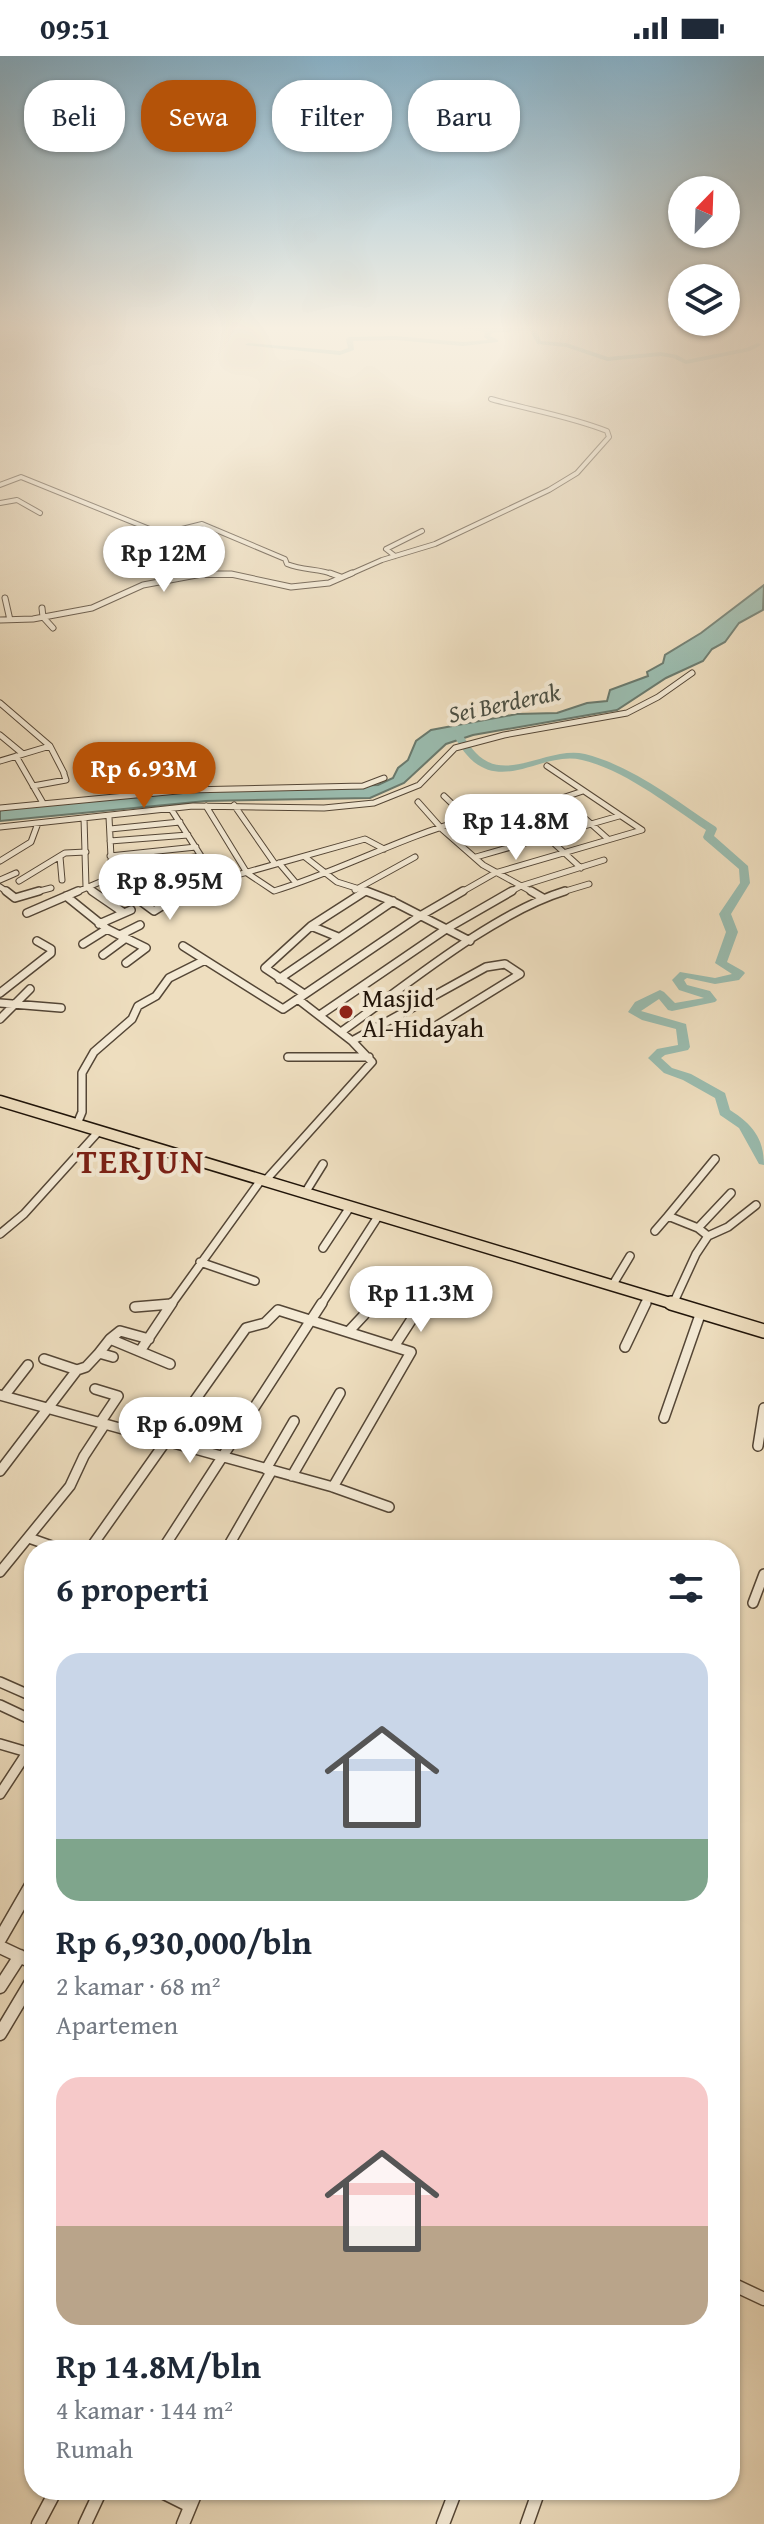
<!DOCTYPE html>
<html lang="id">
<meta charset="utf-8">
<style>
:root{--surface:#fff;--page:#f6f6f7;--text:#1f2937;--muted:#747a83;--accent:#b45309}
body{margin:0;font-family:"Gentium Book Plus",serif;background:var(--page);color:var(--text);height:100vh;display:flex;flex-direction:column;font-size:30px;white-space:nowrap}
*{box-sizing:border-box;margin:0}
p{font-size:26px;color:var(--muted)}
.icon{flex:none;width:44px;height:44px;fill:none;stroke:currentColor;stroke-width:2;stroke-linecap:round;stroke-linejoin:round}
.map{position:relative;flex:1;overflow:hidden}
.details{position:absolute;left:24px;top:1484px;width:716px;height:960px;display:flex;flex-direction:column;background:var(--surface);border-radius:32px;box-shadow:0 2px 6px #0004}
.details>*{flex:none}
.top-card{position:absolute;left:24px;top:24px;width:716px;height:72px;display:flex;gap:16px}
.needle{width:52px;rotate:23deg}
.fabs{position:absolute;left:668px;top:120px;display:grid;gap:16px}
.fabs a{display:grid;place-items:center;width:72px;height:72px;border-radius:50%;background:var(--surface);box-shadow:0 2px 6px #0004;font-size:40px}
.price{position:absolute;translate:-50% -68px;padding:0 18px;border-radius:28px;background:#fff;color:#222;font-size:26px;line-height:52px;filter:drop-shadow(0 2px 4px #0008)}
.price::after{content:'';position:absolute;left:50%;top:48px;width:24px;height:18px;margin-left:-12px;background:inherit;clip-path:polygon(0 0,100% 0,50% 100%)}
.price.selected{background:var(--accent);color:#fff}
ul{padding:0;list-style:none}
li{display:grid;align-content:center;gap:16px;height:424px;padding:0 32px}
li span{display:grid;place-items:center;height:248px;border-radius:24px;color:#555}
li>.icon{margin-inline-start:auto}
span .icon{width:144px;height:144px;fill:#fffc;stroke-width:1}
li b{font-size:34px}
h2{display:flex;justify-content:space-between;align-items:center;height:96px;padding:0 32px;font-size:34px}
.chip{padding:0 28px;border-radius:32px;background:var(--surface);box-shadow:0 2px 6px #0004;font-size:28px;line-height:72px}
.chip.selected{background:var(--accent);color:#fff}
.status{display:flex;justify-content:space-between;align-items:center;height:56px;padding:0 40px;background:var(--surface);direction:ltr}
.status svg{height:22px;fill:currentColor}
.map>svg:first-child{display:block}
.water{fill:#9abcaf;stroke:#69796d;stroke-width:2}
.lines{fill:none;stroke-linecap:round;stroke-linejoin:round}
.river{fill:#9abcaf;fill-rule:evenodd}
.minor-far4-casing{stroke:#544636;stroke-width:6}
.minor-far3-casing{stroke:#544636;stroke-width:7}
.minor-far2-casing{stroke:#544636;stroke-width:10}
.minor-far1-casing{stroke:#544636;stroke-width:12}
.minor-casing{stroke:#544636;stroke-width:15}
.major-far1-casing{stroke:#201409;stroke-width:13}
.major-casing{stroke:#201409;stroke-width:16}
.minor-far4{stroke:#f4ead5;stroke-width:4}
.minor-far3{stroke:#f4ead5;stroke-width:5}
.minor-far2{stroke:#f4ead5;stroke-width:7}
.minor-far1{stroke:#f4ead5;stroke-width:9}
.minor{stroke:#f4ead5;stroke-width:12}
.major-far1{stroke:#eedebf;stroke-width:10}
.major{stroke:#eedebf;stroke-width:13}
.poi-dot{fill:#8f2418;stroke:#f4ead5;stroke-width:3}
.labels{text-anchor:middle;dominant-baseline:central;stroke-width:8;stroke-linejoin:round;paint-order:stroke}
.far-water-label{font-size:24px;font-style:italic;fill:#4b4f43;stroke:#f4ead5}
.poi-label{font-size:26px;fill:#201409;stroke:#f4ead5;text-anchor:start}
.district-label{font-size:34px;font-weight:bold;letter-spacing:2px;fill:#7a1f14;stroke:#f4ead5}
</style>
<div class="status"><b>09:51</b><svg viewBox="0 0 49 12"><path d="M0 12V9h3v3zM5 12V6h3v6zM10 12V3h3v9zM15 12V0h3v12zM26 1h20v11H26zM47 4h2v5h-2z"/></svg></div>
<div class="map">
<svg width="764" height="2468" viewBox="0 0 764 2468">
<rect width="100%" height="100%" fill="#eedebf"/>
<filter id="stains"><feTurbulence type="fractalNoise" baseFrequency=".0025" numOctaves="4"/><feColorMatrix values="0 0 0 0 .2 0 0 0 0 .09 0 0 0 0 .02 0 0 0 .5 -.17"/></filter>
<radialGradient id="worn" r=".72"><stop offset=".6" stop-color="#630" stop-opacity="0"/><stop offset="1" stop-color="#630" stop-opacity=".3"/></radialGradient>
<!-- water -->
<path class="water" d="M 764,529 L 763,554 L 739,567 L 725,586 L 712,593 L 703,605 L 666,622 L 617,654 L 473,679 L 446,688 L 404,727 L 370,742 L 206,745 L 0,765 L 0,753 L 176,736 L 378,729 L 393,722 L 398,712 L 408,704 L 416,685 L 431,674 L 517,658 L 557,657 L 587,647 L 607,645 L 610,634 L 648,620 L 647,616 L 663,607 L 665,599 L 701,577 Z"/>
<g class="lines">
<!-- river -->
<path class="river" d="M 456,271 L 535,271 L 541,285 L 566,287 L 608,301 L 661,296 L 677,299 L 686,304 L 746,292 L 758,287 L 761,289 L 750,295 L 686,308 L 673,302 L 661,300 L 607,305 L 566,291 L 537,288 L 530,274 L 492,277 L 490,280 L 498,284 L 498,286 L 463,290 L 395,284 L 353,285 L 354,294 L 340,299 L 245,289 L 248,287 L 340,295 L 348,292 L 346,283 L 349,281 L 395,280 L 463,286 L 488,284 L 484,281 L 485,276 Z
M 453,674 L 459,674 C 466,684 473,696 483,703 C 512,723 551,690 585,698 C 633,710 676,745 716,771 L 717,773 L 714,780 L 748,810 L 750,827 L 731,858 L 738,876 L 727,906 L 743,915 L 745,917 L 739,924 L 715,928 L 687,922 L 684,924 L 687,929 L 710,935 L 717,944 L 715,946 L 672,955 L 668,954 L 659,943 L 641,955 L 686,968 L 690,991 L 688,994 L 665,999 L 661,1002 L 672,1012 L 691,1018 L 725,1037 L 730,1054 C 752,1068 764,1082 764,1109 L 759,1108 L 739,1072 L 720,1059 L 715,1042 L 683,1024 L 664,1017 L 648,1002 L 657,993 L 678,989 L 676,973 L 642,964 L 628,956 L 635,946 L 660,934 L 664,936 L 675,947 L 704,942 L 679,934 L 672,924 L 680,916 L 715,922 L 732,918 L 715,907 L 726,876 L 719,858 L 740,827 L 739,813 L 704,783 L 703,781 L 706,774 C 670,750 625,714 582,704 C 545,695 508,733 474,706 C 464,698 458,686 451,676 Z"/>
<!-- minor-far4 casing -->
<g class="minor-far4-casing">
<path id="minor-far4" d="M 0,429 L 21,421 L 162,478 L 202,468 L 285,503 L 287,508 C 304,515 318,512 335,519
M 0,447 L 17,444 L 40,457
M 395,500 L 386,493 L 422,475
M 198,519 L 235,519
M 348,519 L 382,504 L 435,488 L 549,434 L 577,417 L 609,381 L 607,375 C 569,360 530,354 491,343"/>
</g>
<!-- minor-far3 casing -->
<g class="minor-far3-casing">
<path id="minor-far3" d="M 330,517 L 341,521
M 5,542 L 10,564
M 42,552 L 43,561 L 53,572
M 0,564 L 33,563 L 92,552 L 143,529 L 202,518 L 231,518 L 291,531 L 329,527 L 352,517
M 0,647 L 50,690 L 64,717
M 0,679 L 23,698
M 16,700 L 43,747
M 0,705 L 50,690
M 33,730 L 66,724 L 63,715
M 583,735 L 562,742 L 608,783
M 418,746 L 442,773 L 483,809 L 534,837
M 234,749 L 275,808
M 535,749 L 566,776
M 206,750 L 247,817 L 274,835 C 340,815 401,781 468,763 L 444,740
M 0,752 L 188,734 L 363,730 L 384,722
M 84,762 L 86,831 L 95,837
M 0,771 L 193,750 L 324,752 L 374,747 L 419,729 L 455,692 L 504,679 L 627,657 L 658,641 L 692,617
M 110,773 L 180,766
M 547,781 L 581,812
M 110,785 L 188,779
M 110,800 L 196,791
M 60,801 L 62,824
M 305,801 L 337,826 L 372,837
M 476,801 L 619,760
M 0,805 L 31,786 L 38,767
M 279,807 L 296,827
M 113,814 L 201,800 L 171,753
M 0,824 L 16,817
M 19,825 L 65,797 L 86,796
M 0,831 L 9,837
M 355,834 L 415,801
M 32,837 L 51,832
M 74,837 L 112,821 L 109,761
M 138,837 L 140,835 L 133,829 L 160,820
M 183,837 L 191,832 L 365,783 L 384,793
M 460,837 L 495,817 L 642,774 L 547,710
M 508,837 L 521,830 L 604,804
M 559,837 L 589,828"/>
</g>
<!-- minor-far2 casing -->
<g class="minor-far2-casing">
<path id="minor-far2" d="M 6,835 L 15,842 L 39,835
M 92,835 L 124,857
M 140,835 L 135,841 L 154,855 L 186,835
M 366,835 L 392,845 L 470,885
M 531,835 L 543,842
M 66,840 L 107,873 L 146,892 L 126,907
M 27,857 L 78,835
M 99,868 L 131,854
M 311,870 L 338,881
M 120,879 L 140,869
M 83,888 L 107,873
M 103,899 L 126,882
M 205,904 L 283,953 L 420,860 L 463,835
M 279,923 L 393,845
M 0,937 L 51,897 L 51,893 L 37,885
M 304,938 L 265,912 L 311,870 L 364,836
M 0,947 L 61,952
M 320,959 L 446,873 L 512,835
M 0,963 L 30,933
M 341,976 C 404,931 493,857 565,835
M 352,985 L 486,911 L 505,908 L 520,918 L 426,976 L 410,973 L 394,962
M 288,1001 L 369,1001
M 77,1068 L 82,1056 L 82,1017 L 94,996 L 132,963 L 138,950 L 156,940 L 169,922 L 205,904 L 183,890
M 265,1125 L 372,1006 L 352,985 L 299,944
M 305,1137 L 323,1108
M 698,1172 L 731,1137
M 655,1175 L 668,1160
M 0,1178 L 24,1158 L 99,1075
M 708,1180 L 728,1171 L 756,1149
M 323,1192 L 350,1151
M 200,1206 L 255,1225
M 612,1230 L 630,1200
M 673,1248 L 696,1198 L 708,1180 L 698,1172 L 668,1160 L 715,1103
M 160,1249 L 171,1248
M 171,1249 L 261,1124
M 321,1249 L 379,1159
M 645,1249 L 649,1241"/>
</g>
<!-- minor-far1 casing -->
<g class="minor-far1-casing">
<path id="minor-far1" d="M 135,1251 L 171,1248
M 350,1274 L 364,1259
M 110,1283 L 120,1275 L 149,1283
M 395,1289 L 421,1249
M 625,1291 L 646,1247
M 140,1295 L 172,1247
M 99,1297 L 110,1283 L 170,1308
M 77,1314 L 86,1311 L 99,1297 L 113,1301
M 95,1333 L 118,1340 L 100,1367
M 0,1339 L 333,1431 L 389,1451
M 4,1340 L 28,1309
M 664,1362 L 701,1256
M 758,1390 L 764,1352
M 266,1413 L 294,1365
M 0,1415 L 77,1314 L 44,1303
M 292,1420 L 340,1337
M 29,1482 L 63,1494
M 89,1494 L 246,1272 L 265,1267 L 278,1254 L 411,1296 L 333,1431
M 162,1494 L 322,1247
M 226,1494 L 271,1416
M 0,1516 L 70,1430 L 84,1400 L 105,1368
M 753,1547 L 764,1518
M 0,1626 L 34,1641
M 0,1649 L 34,1665
M 0,1688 L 34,1698
M 0,1738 L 34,1686"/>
</g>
<!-- minor casing -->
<g class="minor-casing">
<path id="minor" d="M 0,1883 L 34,1824
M 0,1891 L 34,1907
M 0,1931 L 20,1900
M 0,1978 L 34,1921
M 32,1998 L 34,1994
M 730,2227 L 764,2243
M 158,2434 L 190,2450
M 38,2468 L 56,2434
M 85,2468 L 101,2434
M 183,2468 L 197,2434
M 443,2468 L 456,2434
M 527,2468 L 539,2434"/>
</g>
<!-- major-far1 casing -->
<g class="major-far1-casing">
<path id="major-far1" d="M 0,1045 L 677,1249"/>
</g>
<!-- major casing -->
<g class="major-casing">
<path id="major" d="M 671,1247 L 764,1275"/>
</g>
<!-- minor-far4 -->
<use href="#minor-far4" class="minor-far4"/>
<!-- minor-far3 -->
<use href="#minor-far3" class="minor-far3"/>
<!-- minor-far2 -->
<use href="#minor-far2" class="minor-far2"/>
<!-- minor-far1 -->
<use href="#minor-far1" class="minor-far1"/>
<!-- minor -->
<use href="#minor" class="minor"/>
<!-- major-far1 -->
<use href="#major-far1" class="major-far1"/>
<!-- major -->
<use href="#major" class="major"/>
</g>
<!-- sky -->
<linearGradient id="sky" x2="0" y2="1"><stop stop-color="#89b7d1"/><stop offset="0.44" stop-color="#f7f0e2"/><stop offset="1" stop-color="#f7f0e2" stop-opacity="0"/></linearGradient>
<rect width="764" height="617" fill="url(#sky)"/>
<!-- markers -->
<circle class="poi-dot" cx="346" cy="956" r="8"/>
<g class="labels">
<!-- far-water labels -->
<g class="far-water-label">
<text transform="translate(504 647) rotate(-12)">Sei Berderak</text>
</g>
<!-- poi labels -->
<g class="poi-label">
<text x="362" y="941">Masjid<tspan x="362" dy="30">Al-Hidayah</tspan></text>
</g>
<!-- district labels -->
<g class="district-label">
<text x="141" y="1104">TERJUN</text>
</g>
</g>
<rect width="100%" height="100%" filter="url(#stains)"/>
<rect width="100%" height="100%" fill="url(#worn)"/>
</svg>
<div class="fabs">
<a><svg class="needle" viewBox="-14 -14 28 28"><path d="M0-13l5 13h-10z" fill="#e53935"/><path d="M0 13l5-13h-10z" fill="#747a83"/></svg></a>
<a><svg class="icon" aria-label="layers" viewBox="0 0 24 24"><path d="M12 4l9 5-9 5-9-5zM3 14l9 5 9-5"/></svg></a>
</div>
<b class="price" style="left:164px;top:538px">Rp 12M</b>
<b class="price selected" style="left:144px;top:754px">Rp 6.93M</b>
<b class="price" style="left:516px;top:806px">Rp 14.8M</b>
<b class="price" style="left:170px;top:866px">Rp 8.95M</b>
<b class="price" style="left:421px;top:1278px">Rp 11.3M</b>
<b class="price" style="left:190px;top:1409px">Rp 6.09M</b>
<div class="top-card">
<a class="chip">Beli</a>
<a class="chip selected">Sewa</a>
<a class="chip">Filter</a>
<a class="chip">Baru</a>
</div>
<section class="details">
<h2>6 properti<svg class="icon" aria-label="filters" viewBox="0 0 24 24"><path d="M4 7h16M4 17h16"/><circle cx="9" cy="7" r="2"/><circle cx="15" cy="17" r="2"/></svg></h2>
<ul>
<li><span style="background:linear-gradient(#c9d6e8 75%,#7fa58c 0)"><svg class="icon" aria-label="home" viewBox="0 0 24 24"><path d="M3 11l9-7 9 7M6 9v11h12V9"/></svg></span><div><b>Rp 6,930,000/bln</b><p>2 kamar · 68 m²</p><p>Apartemen</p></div></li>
<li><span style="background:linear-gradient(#f6c9c9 60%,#b9a48a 0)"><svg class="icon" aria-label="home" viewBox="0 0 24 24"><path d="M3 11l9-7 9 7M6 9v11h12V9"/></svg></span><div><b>Rp 14.8M/bln</b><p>4 kamar · 144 m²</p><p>Rumah</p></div></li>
</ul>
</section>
</div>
